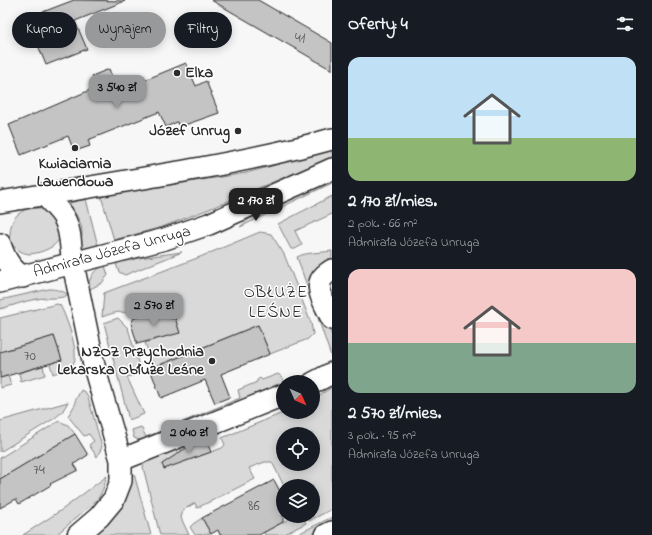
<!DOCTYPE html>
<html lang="pl">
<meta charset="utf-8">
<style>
:root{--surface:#171b24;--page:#242831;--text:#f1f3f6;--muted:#9ea1a6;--accent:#98999b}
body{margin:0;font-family:"Indie Flower",sans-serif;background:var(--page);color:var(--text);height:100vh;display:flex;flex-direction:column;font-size:15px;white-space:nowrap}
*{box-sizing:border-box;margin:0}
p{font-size:13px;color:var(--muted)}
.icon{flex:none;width:22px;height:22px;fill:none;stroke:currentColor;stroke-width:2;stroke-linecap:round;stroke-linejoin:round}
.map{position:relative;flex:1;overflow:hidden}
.side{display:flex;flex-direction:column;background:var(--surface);width:320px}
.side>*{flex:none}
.guide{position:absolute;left:12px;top:12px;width:260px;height:36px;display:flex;gap:8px}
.needle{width:26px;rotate:135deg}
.tools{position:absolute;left:276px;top:375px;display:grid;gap:8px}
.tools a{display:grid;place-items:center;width:44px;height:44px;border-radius:50%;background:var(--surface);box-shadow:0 2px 10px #0003;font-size:20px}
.price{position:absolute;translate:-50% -34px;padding:0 9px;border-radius:8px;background:var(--accent);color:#111;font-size:13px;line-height:26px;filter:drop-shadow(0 1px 2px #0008)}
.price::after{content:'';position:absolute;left:50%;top:24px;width:12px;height:9px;margin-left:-6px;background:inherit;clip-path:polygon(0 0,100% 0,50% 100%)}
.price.current{background:#222;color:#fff}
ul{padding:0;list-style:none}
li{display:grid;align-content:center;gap:8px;height:212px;padding:0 16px}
li span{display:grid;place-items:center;height:124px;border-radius:12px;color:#555}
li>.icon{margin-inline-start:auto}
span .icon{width:72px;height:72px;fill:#fffc;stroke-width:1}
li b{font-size:17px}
h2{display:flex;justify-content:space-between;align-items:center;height:48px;padding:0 16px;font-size:17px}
.pill{padding:0 14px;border-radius:18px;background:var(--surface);box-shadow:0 2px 10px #0003;font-size:14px;line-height:36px}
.pill.current{background:var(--accent);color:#111}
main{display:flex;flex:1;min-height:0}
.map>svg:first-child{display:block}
.green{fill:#d9d9d9;stroke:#828282;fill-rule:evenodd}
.building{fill:#c4c4c4;stroke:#2b2b2b}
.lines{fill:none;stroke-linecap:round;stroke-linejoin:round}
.minor-casing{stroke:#2b2b2b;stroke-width:24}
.minor{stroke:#fff;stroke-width:21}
.poi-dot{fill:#2b2b2b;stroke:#fff;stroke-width:1.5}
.labels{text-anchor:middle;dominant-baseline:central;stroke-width:3;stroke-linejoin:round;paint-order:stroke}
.number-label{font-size:14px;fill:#515151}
.poi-label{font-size:16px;font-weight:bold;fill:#2b2b2b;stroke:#fff;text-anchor:end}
.street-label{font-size:16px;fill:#2b2b2b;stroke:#fff}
.neighbourhood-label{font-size:17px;letter-spacing:1px;fill:#2b2b2b;stroke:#fff}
</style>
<main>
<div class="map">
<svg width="332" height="535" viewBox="0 0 332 535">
<rect width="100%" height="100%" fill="#f7f7f7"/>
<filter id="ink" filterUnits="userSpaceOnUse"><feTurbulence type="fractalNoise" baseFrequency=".025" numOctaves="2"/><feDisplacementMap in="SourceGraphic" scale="8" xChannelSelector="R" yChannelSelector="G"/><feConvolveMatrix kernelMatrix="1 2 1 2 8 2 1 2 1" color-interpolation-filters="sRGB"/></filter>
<g filter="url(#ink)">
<!-- green -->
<path class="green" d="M 332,146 L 332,157 L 209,209 L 162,227 L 114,240 L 101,196 L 246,173 L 272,166 Z
M 332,176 L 332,183 L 240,227 L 257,212 Z
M 332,196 L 332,214 L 295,231 L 302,245 L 295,249 L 291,249 L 278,224 Z
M 86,199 L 98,246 L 80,250 C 79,243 82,241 82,234 C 83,223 74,212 69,203 Z
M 30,208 C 44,208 48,207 54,221 C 56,224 59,228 60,232 C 62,246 41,253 30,254 C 24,254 18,250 13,246 C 11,243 10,239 10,235 C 10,220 17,212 30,208 Z
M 260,232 L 271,234 L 284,254 L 311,323 L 313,334 L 308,339 L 270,354 L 258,325 L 154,367 L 145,343 L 179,331 L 175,318 L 172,319 L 170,309 L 134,318 C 125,308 113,313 102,317 L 104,293 L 200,257 Z
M 332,251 L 332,266 L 323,314 L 332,336 L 332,359 L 297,257 C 306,252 320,253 332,251 Z
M 182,252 L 125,275 L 119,272 L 116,264 L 124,260 Z
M 105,266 L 108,275 L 102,283 L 88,290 C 89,278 93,269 105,266 Z
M 49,289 C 56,289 62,290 68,295 C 59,300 46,297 37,299 C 24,301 12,306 0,309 L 0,300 Z
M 57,304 L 60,305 C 66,316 79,351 74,362 C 71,369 60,371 53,374 L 50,364 L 61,360 L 54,336 L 0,352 L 0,318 Z
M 118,318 L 128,328 L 139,366 L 135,375 L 127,377 L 144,414 L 129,420 L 104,323 Z
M 43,366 L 45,375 L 21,382 L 19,373 Z
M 278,374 L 283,378 L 283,387 L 143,441 L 134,438 L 132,430 L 141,427 L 146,437 L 240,398 L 238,390 L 257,382 L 257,380 L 260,378 L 262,380 Z
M 8,376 L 11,385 L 0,388 L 0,378 Z
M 331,388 L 332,389 L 332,509 L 309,521 L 307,516 L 313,516 L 313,486 L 284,486 L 272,462 L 265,462 L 249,468 L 255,479 L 197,508 L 195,503 L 183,510 L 181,518 L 189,535 L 160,535 L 143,467 L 145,462 L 180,447 L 186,461 L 222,448 L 225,445 L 222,438 L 285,412 L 313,412 L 313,399 ZM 283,434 L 313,434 L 313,464 L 283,464 Z
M 81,390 L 86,393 L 88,397 L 101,443 L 102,447 L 97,457 L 89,445 L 94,441 L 89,434 L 84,436 L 68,416 L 76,403 L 75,401 Z
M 68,402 L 62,412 L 55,418 L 0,452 L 0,421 Z
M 59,421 L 68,425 L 75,434 L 0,479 L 0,458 Z
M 131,472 L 134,474 L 151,535 L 90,535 Z
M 107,476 L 103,489 L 98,499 L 56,535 L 23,535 L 63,509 Z
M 295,516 L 302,516 L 306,523 L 283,535 L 265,535 L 264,532 Z
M 332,517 L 332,524 L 310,535 L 296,535 Z
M 202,518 L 211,534 L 195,535 L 190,527 L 193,524 Z"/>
<!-- building -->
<path class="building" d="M 74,0 L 125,1 L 75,21 L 87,49 L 46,65 L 27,18 Z
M 211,0 L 258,0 L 332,43 L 332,70 Z
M 186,63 L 196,86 L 206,81 L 219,113 L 179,127 L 177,122 L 166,127 L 159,112 L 88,140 L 90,146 L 75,151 L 74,151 L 68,136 L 21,155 L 9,125 L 97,87 L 92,76 L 109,69 L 118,91 Z
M 170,309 L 172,319 L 175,318 L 180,333 L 137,344 L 131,323 L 134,318 Z
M 258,325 L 270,354 L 221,374 L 230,397 L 215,403 L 205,380 L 161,398 L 150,369 Z
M 54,336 L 62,360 L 0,378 L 0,352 Z
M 75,434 L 88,455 L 74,464 L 78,470 L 50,484 L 51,485 L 19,504 L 16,499 L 0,508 L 0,479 Z
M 206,439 L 211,452 L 164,469 L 162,464 L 189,446 Z
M 274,480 L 283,497 L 283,522 L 259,535 L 220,535 L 218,530 L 211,534 L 202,518 Z"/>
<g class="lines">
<!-- minor casing -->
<g class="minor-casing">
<path id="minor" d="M 44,194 C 50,202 59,209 64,218 C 72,232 70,249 73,264 L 95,370 L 121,460 L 121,481 L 114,499 L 99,517 L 78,535
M 0,202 C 67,191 134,180 201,168 C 245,160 289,151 332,139
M 0,244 C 5,259 10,268 23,277
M 332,270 C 329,272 326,274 324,276 C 312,287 327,307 332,319
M 0,282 L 165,239 L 209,224 L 332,169
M 313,383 L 332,373
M 121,460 L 283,395
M 326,535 L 332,532"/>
</g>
<!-- minor -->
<use href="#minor" class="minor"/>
</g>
</g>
<!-- markers -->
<g class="poi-dot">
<circle cx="177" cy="73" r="4"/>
<circle cx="238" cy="131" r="4"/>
<circle cx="75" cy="148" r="4"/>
<circle cx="212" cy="361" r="4"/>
</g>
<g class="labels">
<!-- number labels -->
<g class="number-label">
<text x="300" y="38">41</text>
<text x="30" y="356">70</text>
<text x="39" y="470">74</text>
<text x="254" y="506">86</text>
</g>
<!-- poi labels -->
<g class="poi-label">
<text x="185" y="73" text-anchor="start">Elka</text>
<text x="230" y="131">Józef Unrug</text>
<text x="75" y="164" text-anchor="middle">Kwiaciarnia<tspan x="75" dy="18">Lawendowa</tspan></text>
<text x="204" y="352">NZOZ Przychodnia<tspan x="204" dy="18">Lekarska Obłuże Leśne</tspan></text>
</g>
<!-- street labels -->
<g class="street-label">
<text transform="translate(112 252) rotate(-15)">Admirała Józefa Unruga</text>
</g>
<!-- neighbourhood labels -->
<g class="neighbourhood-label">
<text x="276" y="292">OBŁUŻE<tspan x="276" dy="20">LEŚNE</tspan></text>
</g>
</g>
</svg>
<div class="tools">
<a><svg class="needle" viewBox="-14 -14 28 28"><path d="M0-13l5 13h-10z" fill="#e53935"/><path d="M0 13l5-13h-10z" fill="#9ea1a6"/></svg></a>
<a><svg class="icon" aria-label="locate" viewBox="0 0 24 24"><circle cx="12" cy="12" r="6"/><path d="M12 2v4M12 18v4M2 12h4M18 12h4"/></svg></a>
<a><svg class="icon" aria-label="layers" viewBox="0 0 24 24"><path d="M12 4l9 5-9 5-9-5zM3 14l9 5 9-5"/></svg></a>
</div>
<b class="price" style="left:117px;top:109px">3 540 zł</b>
<b class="price current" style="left:256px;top:222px">2 170 zł</b>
<b class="price" style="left:154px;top:327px">2 570 zł</b>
<b class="price" style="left:189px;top:454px">2 040 zł</b>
<div class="guide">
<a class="pill">Kupno</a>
<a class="pill current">Wynajem</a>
<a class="pill">Filtry</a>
</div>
</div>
<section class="side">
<h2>Oferty: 4<svg class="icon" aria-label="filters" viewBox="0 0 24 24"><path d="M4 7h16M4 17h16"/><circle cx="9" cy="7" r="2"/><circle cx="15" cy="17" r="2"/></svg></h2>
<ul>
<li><span style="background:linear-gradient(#bfe0f5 65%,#8fb573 0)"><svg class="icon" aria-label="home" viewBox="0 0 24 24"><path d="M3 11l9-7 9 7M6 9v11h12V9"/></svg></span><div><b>2 170 zł/mies.</b><p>2 pok. · 66 m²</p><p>Admirała Józefa Unruga</p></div></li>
<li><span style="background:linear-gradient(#f6c9c9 60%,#7fa58c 0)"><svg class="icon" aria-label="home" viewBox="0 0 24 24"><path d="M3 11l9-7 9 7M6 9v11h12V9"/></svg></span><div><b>2 570 zł/mies.</b><p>3 pok. · 95 m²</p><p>Admirała Józefa Unruga</p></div></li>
</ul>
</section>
</main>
